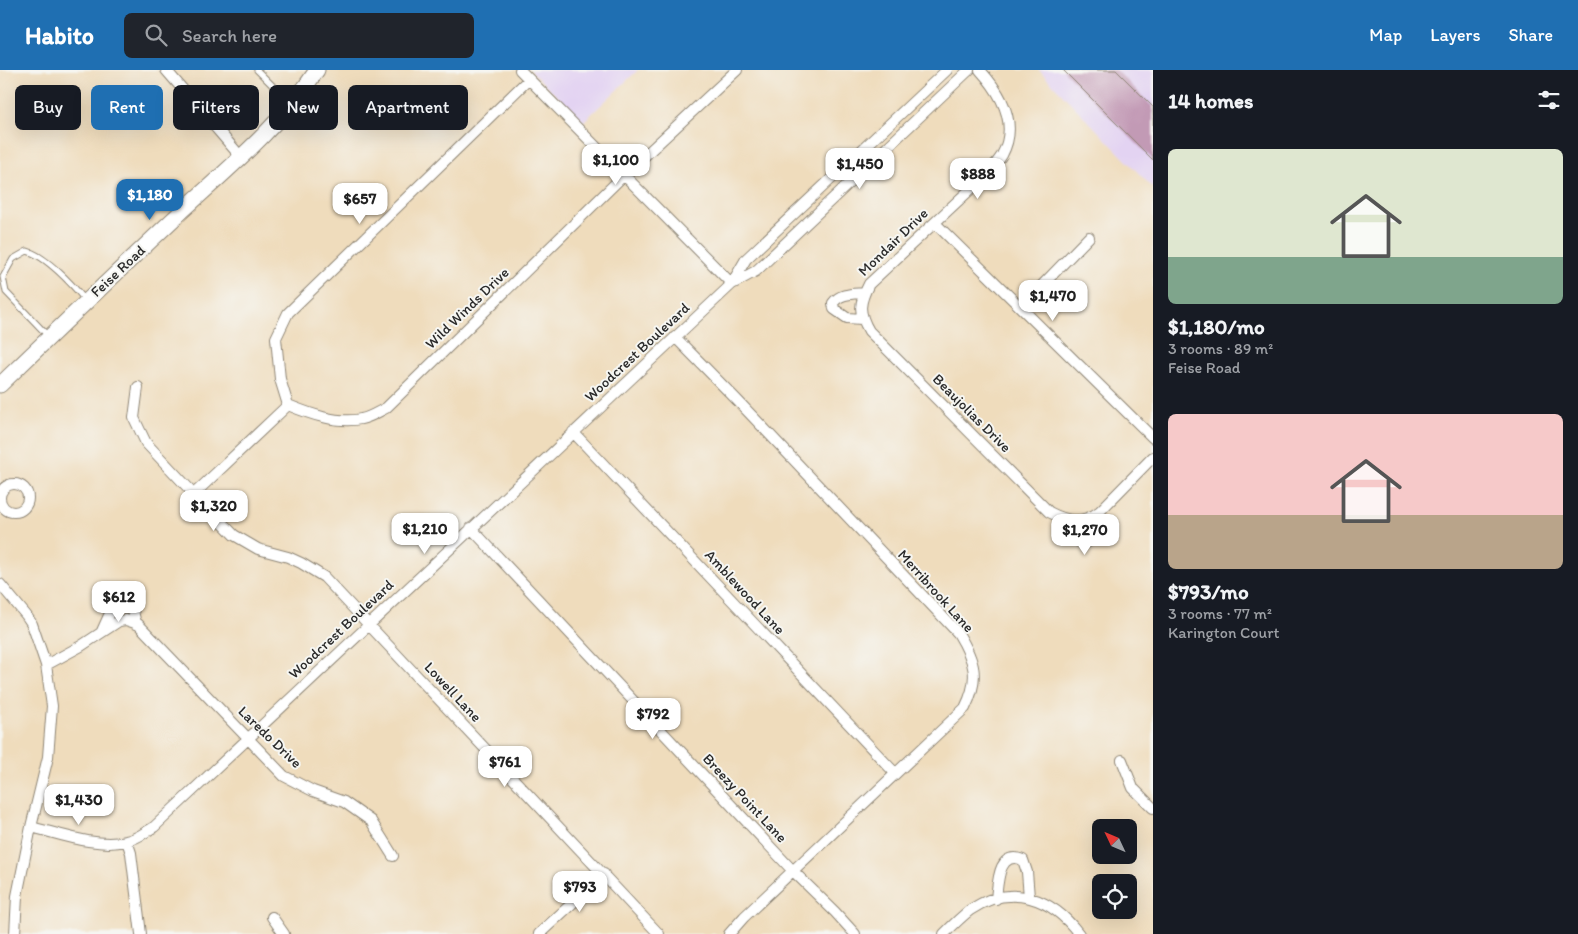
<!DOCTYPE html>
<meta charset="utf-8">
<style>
:root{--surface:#171b24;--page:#20242c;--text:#f1f3f6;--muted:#9ea1a6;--accent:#1f6fb2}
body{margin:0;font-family:Itim,sans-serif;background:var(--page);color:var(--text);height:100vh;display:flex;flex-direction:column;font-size:19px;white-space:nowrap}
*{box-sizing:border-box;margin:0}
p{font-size:16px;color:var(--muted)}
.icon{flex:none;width:28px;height:28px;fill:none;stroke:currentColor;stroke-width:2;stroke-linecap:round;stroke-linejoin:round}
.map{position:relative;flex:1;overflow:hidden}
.drawer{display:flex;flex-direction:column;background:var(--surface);width:425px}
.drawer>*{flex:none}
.guide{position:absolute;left:15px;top:15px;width:475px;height:45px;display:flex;gap:10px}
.needle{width:32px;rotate:314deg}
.buttons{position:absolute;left:1092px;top:749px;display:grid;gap:10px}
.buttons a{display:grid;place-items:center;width:45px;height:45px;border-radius:8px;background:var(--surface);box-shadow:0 5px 20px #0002;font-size:25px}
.price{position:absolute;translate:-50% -42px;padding:0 11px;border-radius:10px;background:#fff;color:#222;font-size:16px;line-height:32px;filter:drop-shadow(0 1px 2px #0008)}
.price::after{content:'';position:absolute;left:50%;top:30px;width:15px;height:11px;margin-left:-8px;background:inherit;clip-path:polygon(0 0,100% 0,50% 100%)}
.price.selected{background:var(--accent);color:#fff}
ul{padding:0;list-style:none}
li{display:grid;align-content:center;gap:10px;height:265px;padding:0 15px}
li span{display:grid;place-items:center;height:155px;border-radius:8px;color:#555}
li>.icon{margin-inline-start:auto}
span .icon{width:90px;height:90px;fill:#fffc;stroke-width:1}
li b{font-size:21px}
h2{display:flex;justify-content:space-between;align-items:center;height:60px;padding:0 15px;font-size:21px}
.tag{padding:0 18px;border-radius:8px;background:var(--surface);box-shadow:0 5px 20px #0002;font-size:18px;line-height:45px}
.tag.selected{background:var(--accent);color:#fff}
header{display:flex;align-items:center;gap:30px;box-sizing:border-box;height:70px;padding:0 25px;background:var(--accent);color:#fff}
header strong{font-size:24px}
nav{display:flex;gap:28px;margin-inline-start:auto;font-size:18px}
.search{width:350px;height:45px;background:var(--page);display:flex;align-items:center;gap:12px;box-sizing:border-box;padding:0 18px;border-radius:8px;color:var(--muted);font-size:19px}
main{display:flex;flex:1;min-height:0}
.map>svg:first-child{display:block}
.built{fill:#e3d3f2}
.building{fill:#c29ab5}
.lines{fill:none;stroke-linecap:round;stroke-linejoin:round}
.service-casing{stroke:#8d8474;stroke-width:7}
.minor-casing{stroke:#8d8474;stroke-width:12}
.secondary-casing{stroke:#8d8474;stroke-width:17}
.service{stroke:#fff;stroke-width:5}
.minor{stroke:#fff;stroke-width:10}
.secondary{stroke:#fff;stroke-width:15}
.labels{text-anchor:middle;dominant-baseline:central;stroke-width:4;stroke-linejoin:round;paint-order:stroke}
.street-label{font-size:15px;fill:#2b2b2b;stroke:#f6f6f2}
</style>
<header>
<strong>Habito</strong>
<div class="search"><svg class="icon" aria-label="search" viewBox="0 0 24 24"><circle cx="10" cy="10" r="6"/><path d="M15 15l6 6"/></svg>Search here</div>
<nav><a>Map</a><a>Layers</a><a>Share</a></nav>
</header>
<main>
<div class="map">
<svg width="1153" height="864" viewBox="0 0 1153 864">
<rect width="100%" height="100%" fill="#f6f6f2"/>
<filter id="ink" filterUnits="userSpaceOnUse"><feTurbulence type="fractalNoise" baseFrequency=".02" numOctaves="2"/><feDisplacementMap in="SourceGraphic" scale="10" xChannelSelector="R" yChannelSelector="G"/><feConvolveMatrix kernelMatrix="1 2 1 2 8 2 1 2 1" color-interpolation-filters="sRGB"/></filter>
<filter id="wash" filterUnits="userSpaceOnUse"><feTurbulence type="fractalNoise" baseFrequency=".0096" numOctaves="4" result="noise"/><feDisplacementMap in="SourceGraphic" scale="20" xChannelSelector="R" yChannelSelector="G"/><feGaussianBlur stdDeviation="1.12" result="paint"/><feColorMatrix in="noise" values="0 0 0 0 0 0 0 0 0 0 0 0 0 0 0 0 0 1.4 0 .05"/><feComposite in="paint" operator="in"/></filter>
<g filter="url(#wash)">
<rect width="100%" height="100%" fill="#efdcbc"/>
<!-- built -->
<path class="built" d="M 530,0 L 638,0 L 583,52 Z
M 1039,0 L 1153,0 L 1153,118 Z"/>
<g id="blocks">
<!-- building -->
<path class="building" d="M 1063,0 L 1116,0 L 1153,37 L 1153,90 Z"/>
</g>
</g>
<g filter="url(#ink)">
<use href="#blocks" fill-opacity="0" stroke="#8d8474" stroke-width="1"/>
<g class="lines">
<!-- service casing -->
<g class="service-casing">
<path id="service" d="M 257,0 L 289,32
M 49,267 L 6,222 L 3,207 L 13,189 L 27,181 C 46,186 72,214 85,230"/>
</g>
<!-- minor casing -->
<g class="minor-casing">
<path id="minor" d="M 166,0 L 241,87
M 520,0 L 732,214
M 980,0 C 1001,23 1019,54 1002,85 C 999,90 994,96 990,101 L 869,214 C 859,233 858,242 869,261 L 1049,442 C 1068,452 1083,454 1100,441 L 1153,387
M 935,153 L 1153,368
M 732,213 L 746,189 L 947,0
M 1021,237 L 1089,167
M 862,249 L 847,248 L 834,239 L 833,233 C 840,223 853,224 864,223
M 675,267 L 736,329 L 958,563 C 975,591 980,608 965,638 L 744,847 L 729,864
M 138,317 L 134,348 L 146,373 L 194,424 L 234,465 L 258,479 L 288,487 L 301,493 L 324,507 L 659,864
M 288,335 L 280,309 L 276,268 L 288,243 L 529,9
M 573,362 L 895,703
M0 428a14 14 0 1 1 28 0a14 14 0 1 1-28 0Z
M 194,424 L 288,335 C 310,344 337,354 361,349 C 369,348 378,342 386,338 L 623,106 L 737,0
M 1067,450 C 1069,461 1072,471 1084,473 L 1088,472 L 1094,458 L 1093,446
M 471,458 L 793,801 L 835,842 L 855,864
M 0,514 L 26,545 L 32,554 L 46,595 L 52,636 L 48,687 L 31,757 L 17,826 L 15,864
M 102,561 L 111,541 L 120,536 L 127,537 L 133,541 L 136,554
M 46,595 L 81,576 L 119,551 L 126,550 L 138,554 L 284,706 L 313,721 L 344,732 L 371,751 L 393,786
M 1122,690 L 1133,718 L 1153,738
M 31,757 C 60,764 97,778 126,771 C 137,769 145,762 154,757 L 732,214 L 756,201 L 969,0
M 127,771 L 131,783 L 141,864
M 996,829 C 998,812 998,780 1023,790 L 1027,802 L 1029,827
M 272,847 L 284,864
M 539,864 L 604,804
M 944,864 C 952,856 961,847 970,840 C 1011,812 1052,828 1079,864"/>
</g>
<!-- secondary casing -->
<g class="secondary-casing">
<path id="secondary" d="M 0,315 C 60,257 120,199 181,142 C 229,98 281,55 317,0"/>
</g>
<!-- service -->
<use href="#service" class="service"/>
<!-- minor -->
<use href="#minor" class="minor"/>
<!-- secondary -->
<use href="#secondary" class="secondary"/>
</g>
</g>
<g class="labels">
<!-- street labels -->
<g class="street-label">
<text transform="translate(893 172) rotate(-44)">Mondair Drive</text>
<text transform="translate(118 201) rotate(-43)">Feise Road</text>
<text transform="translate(467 238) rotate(-44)">Wild Winds Drive</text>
<text transform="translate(637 282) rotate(-43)">Woodcrest Boulevard</text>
<text transform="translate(972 343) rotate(45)">Beaujolias Drive</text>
<text transform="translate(936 521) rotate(48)">Merribrook Lane</text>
<text transform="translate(745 522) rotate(47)">Amblewood Lane</text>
<text transform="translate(341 559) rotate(-43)">Woodcrest Boulevard</text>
<text transform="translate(453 622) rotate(47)">Lowell Lane</text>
<text transform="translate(270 667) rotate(44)">Laredo Drive</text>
<text transform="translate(745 728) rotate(47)">Breezy Point Lane</text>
</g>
</g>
</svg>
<div class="buttons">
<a><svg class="needle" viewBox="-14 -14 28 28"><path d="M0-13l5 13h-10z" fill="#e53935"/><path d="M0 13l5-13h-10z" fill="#9ea1a6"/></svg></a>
<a><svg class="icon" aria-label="locate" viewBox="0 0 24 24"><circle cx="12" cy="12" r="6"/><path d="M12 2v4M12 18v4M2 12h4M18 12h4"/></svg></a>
</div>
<b class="price" style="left:616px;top:116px">$1,100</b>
<b class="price" style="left:860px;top:120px">$1,450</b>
<b class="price" style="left:978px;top:130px">$888</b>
<b class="price selected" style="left:150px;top:151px">$1,180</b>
<b class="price" style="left:360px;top:155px">$657</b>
<b class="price" style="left:1053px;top:252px">$1,470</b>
<b class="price" style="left:214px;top:462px">$1,320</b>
<b class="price" style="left:425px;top:485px">$1,210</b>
<b class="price" style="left:1085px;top:486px">$1,270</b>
<b class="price" style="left:119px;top:553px">$612</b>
<b class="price" style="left:653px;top:670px">$792</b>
<b class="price" style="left:505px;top:718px">$761</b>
<b class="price" style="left:79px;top:756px">$1,430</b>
<b class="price" style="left:580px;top:843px">$793</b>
<div class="guide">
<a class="tag">Buy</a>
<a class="tag selected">Rent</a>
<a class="tag">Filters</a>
<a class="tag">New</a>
<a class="tag">Apartment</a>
</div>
</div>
<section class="drawer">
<h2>14 homes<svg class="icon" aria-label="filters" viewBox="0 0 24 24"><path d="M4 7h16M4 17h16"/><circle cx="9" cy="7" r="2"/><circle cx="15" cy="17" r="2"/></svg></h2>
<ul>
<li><span style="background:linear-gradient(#dfe7d0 70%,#7fa58c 0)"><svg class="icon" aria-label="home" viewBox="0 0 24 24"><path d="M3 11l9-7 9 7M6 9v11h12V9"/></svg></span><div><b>$1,180/mo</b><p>3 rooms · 89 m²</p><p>Feise Road</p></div></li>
<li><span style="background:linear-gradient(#f6c9c9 65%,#b9a48a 0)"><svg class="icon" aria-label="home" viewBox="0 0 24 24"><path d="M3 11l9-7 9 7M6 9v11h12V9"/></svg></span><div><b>$793/mo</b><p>3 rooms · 77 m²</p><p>Karington Court</p></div></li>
</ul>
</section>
</main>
